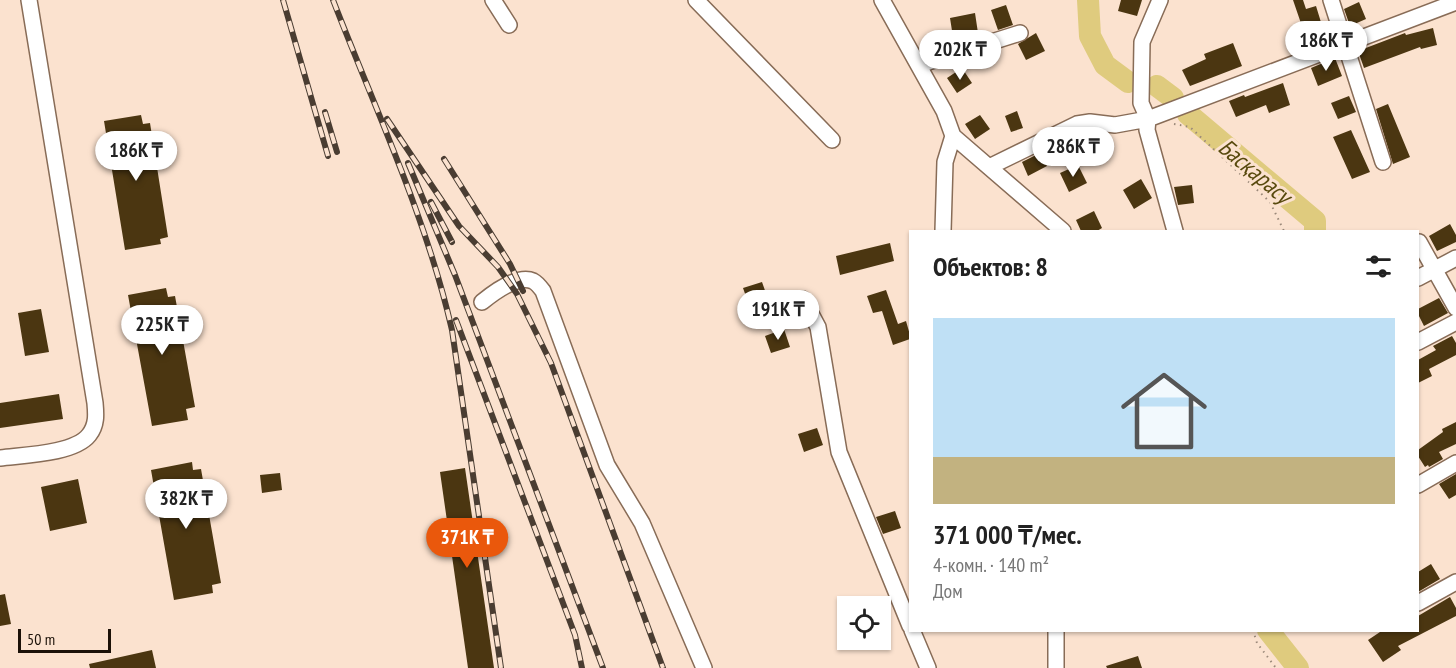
<!DOCTYPE html>
<html lang="ru">
<meta charset="utf-8">
<style>
:root{--surface:#fff;--page:#f6f6f6;--text:#222;--muted:#767676;--accent:#ea580c}
body{margin:0;font-family:"PT Sans Narrow",sans-serif;background:var(--page);color:var(--text);height:100vh;display:flex;flex-direction:column;font-size:22px;white-space:nowrap}
*{box-sizing:border-box;margin:0}
p{font-size:20px;color:var(--muted)}
.icon{flex:none;width:33px;height:33px;fill:none;stroke:currentColor;stroke-width:2;stroke-linecap:round;stroke-linejoin:round}
.map{position:relative;flex:1;overflow:hidden}
.panel{position:absolute;left:909px;top:230px;width:510px;height:402px;display:flex;flex-direction:column;background:var(--surface);border-radius:0px;box-shadow:0 2px 4px #0004}
.panel>*{flex:none}
.tools{position:absolute;left:837px;top:596px;display:grid;gap:12px}
.tools a{display:grid;place-items:center;width:54px;height:54px;border-radius:0px;background:var(--surface);box-shadow:0 2px 4px #0004;font-size:30px}
.scale{position:absolute;left:18px;bottom:15px;width:93px;box-sizing:border-box;padding-left:6px;border:3px solid #1b1108;border-top:0;font-size:16px;line-height:21px;white-space:nowrap;color:#1b1108;-webkit-text-stroke:4px #fbe2cf;paint-order:stroke}
.price{position:absolute;translate:-50% -51px;padding:0 14px;border-radius:21px;background:#fff;color:#222;font-size:20px;line-height:39px;filter:drop-shadow(0 2px 3px #0008)}
.price::after{content:'';position:absolute;left:50%;top:36px;width:18px;height:14px;margin-left:-9px;background:inherit;clip-path:polygon(0 0,100% 0,50% 100%)}
.price.selected{background:var(--accent);color:#fff}
ul{padding:0;list-style:none}
li{display:grid;align-content:center;gap:12px;height:318px;padding:0 24px}
li span{display:grid;place-items:center;height:186px;border-radius:0px;color:#555}
li>.icon{margin-inline-start:auto}
span .icon{width:108px;height:108px;fill:#fffc;stroke-width:1}
li b{font-size:26px}
h2{display:flex;justify-content:space-between;align-items:center;height:72px;padding:0 24px;font-size:26px}
.map>svg:first-child{display:block}
.lines{fill:none;stroke-linecap:round;stroke-linejoin:round}
.river{stroke:#dfcb7e;stroke-width:22}
.building{fill:#4b3611}
.minor-casing{stroke:#886c57;stroke-width:18}
.path{stroke:#9b897a;stroke-width:2;stroke-dasharray:1.5 4.5;stroke-linecap:butt}
.minor{stroke:#fff;stroke-width:15}
.rail-casing{stroke:#4a3d32;stroke-width:6}
.rail{stroke:#fbe2cf;stroke-width:4;stroke-dasharray:11;stroke-linecap:butt}
.labels{text-anchor:middle;dominant-baseline:central;stroke-width:6;stroke-linejoin:round;paint-order:stroke}
.water-label{font-size:24px;font-style:italic;fill:#584a0e;stroke:#fbe2cf}
</style>
<div class="map">
<svg width="1456" height="668" viewBox="0 0 1456 668">
<rect width="100%" height="100%" fill="#fbe2cf"/>
<g class="lines">
<!-- river -->
<path class="river" d="M 1088,0 L 1090,36 L 1105,65 L 1128,82
M 1157,86 L 1173,98
M 1188,114 L 1315,221 L 1315,231
M 1268,630 L 1298,668"/>
</g>
<!-- building -->
<path class="building" d="M 1121,0 L 1142,0 L 1137,16 L 1118,11 Z
M 1293,0 L 1303,0 L 1306,9 L 1316,6 L 1324,32 L 1306,38 Z
M 1359,2 L 1366,19 L 1350,26 L 1344,9 Z
M 1006,5 L 1013,25 L 998,30 L 991,10 Z
M 975,13 L 978,33 L 953,37 L 950,18 Z
M 1433,28 L 1437,45 L 1421,49 L 1420,47 L 1364,68 L 1358,51 L 1405,33 L 1406,35 Z
M 1036,33 L 1045,51 L 1026,60 L 1018,44 Z
M 1233,43 L 1242,66 L 1190,86 L 1182,70 L 1206,59 L 1204,54 Z
M 1335,58 L 1342,76 L 1318,86 L 1311,68 Z
M 962,68 L 972,83 L 957,93 L 947,78 Z
M 1283,83 L 1290,105 L 1269,113 L 1266,105 L 1236,117 L 1229,101 L 1244,95 L 1245,97 Z
M 1349,96 L 1356,112 L 1338,119 L 1331,103 Z
M 1388,104 L 1410,157 L 1393,164 L 1376,109 Z
M 1017,111 L 1023,128 L 1011,132 L 1005,116 Z
M 141,115 L 143,124 L 150,123 L 168,237 L 160,239 L 161,244 L 125,250 L 104,121 Z
M 980,115 L 990,129 L 975,139 L 965,124 Z
M 1351,130 L 1370,172 L 1352,179 L 1333,137 Z
M 1040,153 L 1047,166 L 1028,176 L 1022,162 Z
M 1078,165 L 1087,183 L 1069,192 L 1060,173 Z
M 1141,179 L 1152,198 L 1134,209 L 1123,190 Z
M 1192,185 L 1194,203 L 1178,205 L 1174,187 Z
M 1094,211 L 1102,228 L 1097,231 L 1081,231 L 1076,220 Z
M 1450,224 L 1456,235 L 1456,242 L 1437,251 L 1429,236 Z
M 890,243 L 894,261 L 840,275 L 836,256 Z
M 762,282 L 768,299 L 749,305 L 743,288 Z
M 166,288 L 168,297 L 175,296 L 195,407 L 186,409 L 188,420 L 152,426 L 128,295 Z
M 886,290 L 898,324 L 906,321 L 910,335 L 910,339 L 893,345 L 882,311 L 873,313 L 867,296 Z
M 1439,298 L 1448,313 L 1424,326 L 1418,314 L 1418,309 Z
M 41,309 L 49,352 L 25,356 L 18,313 Z
M 784,329 L 790,347 L 771,353 L 765,336 Z
M 1452,336 L 1456,343 L 1456,355 L 1429,369 L 1432,376 L 1418,383 L 1418,360 L 1436,350 L 1433,346 Z
M 59,394 L 63,419 L 0,428 L 0,403 Z
M 1456,422 L 1456,444 L 1439,452 L 1443,459 L 1429,467 L 1428,465 L 1425,467 L 1418,456 L 1418,450 L 1443,432 L 1442,429 Z
M 817,428 L 823,445 L 804,452 L 798,434 Z
M 192,462 L 193,470 L 201,469 L 221,583 L 212,585 L 213,593 L 174,600 L 151,470 Z
M 465,468 L 494,668 L 468,668 L 440,472 Z
M 280,473 L 282,490 L 262,493 L 260,475 Z
M 1456,474 L 1456,495 L 1449,499 L 1439,484 Z
M 78,479 L 87,523 L 50,531 L 41,487 Z
M 895,511 L 901,528 L 883,534 L 876,517 Z
M 1431,564 L 1440,579 L 1418,592 L 1418,572 Z
M 5,594 L 11,624 L 0,626 L 0,595 Z
M 1450,597 L 1456,608 L 1456,616 L 1398,646 L 1401,650 L 1383,662 L 1368,640 L 1383,630 L 1418,630 L 1418,616 Z
M 152,650 L 156,668 L 90,668 L 89,664 Z
M 1138,656 L 1142,668 L 1107,668 L 1106,666 Z"/>
<g class="lines">
<!-- minor casing -->
<g class="minor-casing">
<path id="minor" d="M 493,0 L 509,25
M 696,0 L 832,140
M 882,0 L 944,111 L 953,136 L 1063,231
M 1160,0 L 1142,42 L 1141,103 L 1148,119 L 1147,130 L 1175,231
M 1331,0 L 1383,162
M 919,65 L 1020,33
M 989,167 L 1077,124 L 1090,122 L 1115,125 L 1148,119 L 1456,2
M 943,231 L 945,162 L 953,136
M 1419,242 L 1456,308
M 1418,278 L 1456,258
M 803,299 L 818,327 L 839,452 L 910,626
M 482,302 C 493,293 518,274 533,281 C 537,283 540,287 543,291 L 607,465 L 642,523 L 704,668
M 1418,342 L 1456,322
M 0,458 C 23,455 74,454 89,435 C 97,425 96,414 95,403 L 29,0
M 1418,485 L 1456,463
M 1418,603 L 1456,582
M 912,630 L 928,668
M 1056,668 L 1056,630"/>
</g>
<!-- path -->
<path class="path" d="M 1174,124 L 1190,127 L 1270,202 L 1284,231
M 1253,630 L 1257,643 L 1276,668"/>
<!-- minor -->
<use href="#minor" class="minor"/>
<!-- rail casing -->
<g class="rail-casing">
<path id="rail" d="M 283,0 L 328,156
M 333,0 C 375,109 426,216 452,330 L 501,668
M 325,112 L 337,152
M 387,119 L 459,226 L 498,267 L 517,294 L 551,363 L 663,668
M 444,159 L 510,264 L 523,291
M 408,163 L 455,275 L 603,668
M 431,202 L 452,242
M 456,320 L 566,611 L 575,635 L 582,668"/>
</g>
<!-- rail -->
<use href="#rail" class="rail"/>
</g>
<g class="labels">
<!-- water labels -->
<g class="water-label">
<text transform="translate(1255 171) rotate(40)">Басқарасу</text>
</g>
</g>
</svg>
<div class="tools">
<a><svg class="icon" aria-label="locate" viewBox="0 0 24 24"><circle cx="12" cy="12" r="6"/><path d="M12 2v4M12 18v4M2 12h4M18 12h4"/></svg></a>
</div>
<div class="scale">50 m</div>
<b class="price" style="left:1326px;top:72px">186K ₸</b>
<b class="price" style="left:960px;top:81px">202K ₸</b>
<b class="price" style="left:1073px;top:178px">286K ₸</b>
<b class="price" style="left:136px;top:182px">186K ₸</b>
<b class="price" style="left:778px;top:341px">191K ₸</b>
<b class="price" style="left:162px;top:356px">225K ₸</b>
<b class="price" style="left:186px;top:530px">382K ₸</b>
<b class="price selected" style="left:467px;top:569px">371K ₸</b>
<section class="panel">
<h2>Объектов: 8<svg class="icon" aria-label="filters" viewBox="0 0 24 24"><path d="M4 7h16M4 17h16"/><circle cx="9" cy="7" r="2"/><circle cx="15" cy="17" r="2"/></svg></h2>
<ul>
<li><span style="background:linear-gradient(#bfe0f5 75%,#c2b280 0)"><svg class="icon" aria-label="home" viewBox="0 0 24 24"><path d="M3 11l9-7 9 7M6 9v11h12V9"/></svg></span><div><b>371 000 ₸/мес.</b><p>4-комн. · 140 m²</p><p>Дом</p></div></li>
</ul>
</section>
</div>
